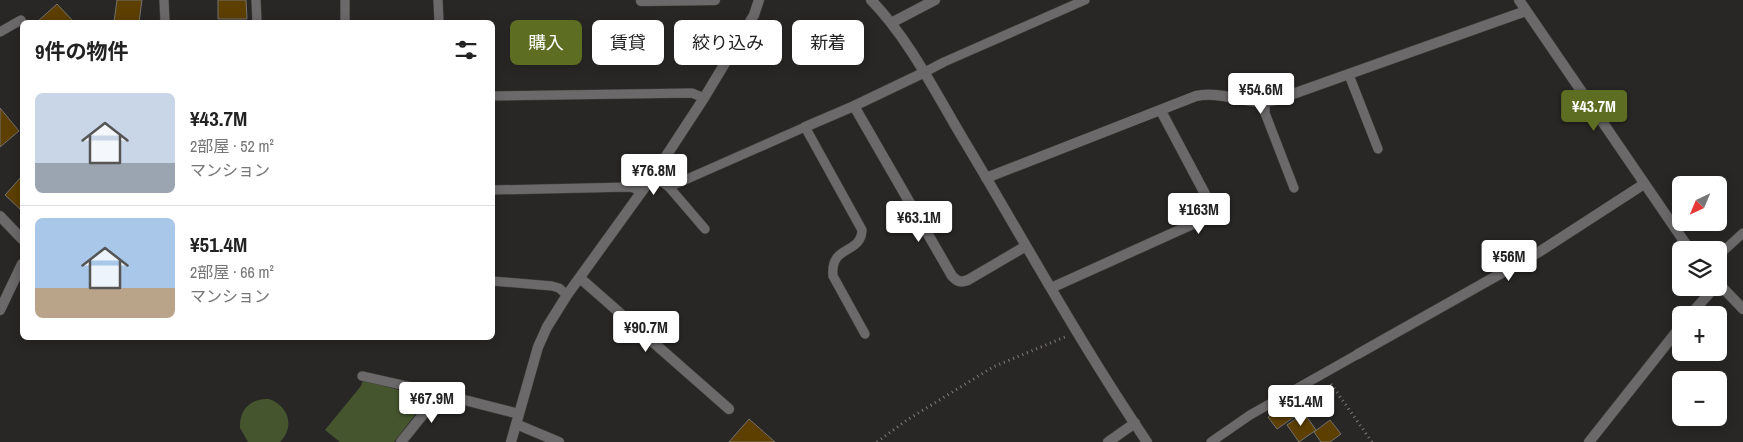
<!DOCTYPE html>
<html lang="ja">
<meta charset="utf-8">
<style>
:root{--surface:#fff;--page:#f2f2f2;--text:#222;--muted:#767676;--line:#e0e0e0;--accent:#5d6d22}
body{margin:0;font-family:"Archivo Narrow","Noto Sans JP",sans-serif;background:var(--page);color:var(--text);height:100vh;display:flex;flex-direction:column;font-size:19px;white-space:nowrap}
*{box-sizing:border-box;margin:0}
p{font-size:16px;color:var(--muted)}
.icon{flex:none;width:28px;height:28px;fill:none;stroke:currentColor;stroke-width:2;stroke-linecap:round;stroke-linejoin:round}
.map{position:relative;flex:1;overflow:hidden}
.sheet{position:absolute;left:20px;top:20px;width:475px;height:320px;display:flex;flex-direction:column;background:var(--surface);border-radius:8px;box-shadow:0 2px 12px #0003}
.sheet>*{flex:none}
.guide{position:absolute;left:510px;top:20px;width:475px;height:45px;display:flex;gap:10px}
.needle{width:32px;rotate:224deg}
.buttons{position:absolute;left:1672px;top:176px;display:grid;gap:10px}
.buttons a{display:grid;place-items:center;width:55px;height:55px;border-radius:8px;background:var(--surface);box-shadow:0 2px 12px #0003;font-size:25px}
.price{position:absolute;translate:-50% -42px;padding:0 11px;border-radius:5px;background:#fff;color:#222;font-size:16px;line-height:32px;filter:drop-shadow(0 1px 2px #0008)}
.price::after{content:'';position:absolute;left:50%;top:30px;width:15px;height:11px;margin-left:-8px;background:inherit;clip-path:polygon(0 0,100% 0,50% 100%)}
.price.on{background:var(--accent);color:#fff}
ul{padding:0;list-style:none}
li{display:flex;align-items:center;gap:15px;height:125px;padding:0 15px}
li+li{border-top:1px solid var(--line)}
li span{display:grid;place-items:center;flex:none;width:140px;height:100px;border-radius:8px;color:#555}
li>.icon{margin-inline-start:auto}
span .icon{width:60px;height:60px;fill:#fffc;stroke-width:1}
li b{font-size:21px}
h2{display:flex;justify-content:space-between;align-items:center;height:60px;padding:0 15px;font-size:21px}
.pill{padding:0 18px;border-radius:8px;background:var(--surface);box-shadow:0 2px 12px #0003;font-size:18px;line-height:45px}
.pill.on{background:var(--accent);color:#fff}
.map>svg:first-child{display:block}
.green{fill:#45562e}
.building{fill:#5d3f00;stroke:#747370}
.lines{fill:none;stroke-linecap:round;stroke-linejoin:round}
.service-casing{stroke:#454341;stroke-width:10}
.minor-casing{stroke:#454341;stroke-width:11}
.tertiary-casing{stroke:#454341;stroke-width:11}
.path{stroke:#807e7c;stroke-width:3;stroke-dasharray:1 4;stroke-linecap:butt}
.service{stroke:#6b6969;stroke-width:9}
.minor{stroke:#6b6969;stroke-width:10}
.tertiary{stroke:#6b6969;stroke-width:10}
</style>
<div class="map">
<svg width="1743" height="442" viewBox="0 0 1743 442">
<rect width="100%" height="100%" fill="#292725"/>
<!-- green -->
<path class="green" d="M 363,380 L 413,394 L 417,412 L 394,442 L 340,442 L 325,430 L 361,386 Z
M 269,399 C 289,406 295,427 280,442 L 248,442 L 240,428 C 239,409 251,398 269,399 Z"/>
<!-- building -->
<path class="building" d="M 117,0 L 142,0 L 139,22 L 114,22 Z
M 218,0 L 246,0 L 247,19 L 218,19 Z
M 57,4 L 74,22 L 37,22 Z
M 0,108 L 19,131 L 0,147 Z
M 22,176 L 22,211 L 5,195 Z
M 1285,404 L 1294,417 L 1277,429 L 1268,417 Z
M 1304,413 L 1316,430 L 1299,442 L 1287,425 Z
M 749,419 L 775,442 L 729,442 Z
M 1330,420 L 1341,434 L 1330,442 L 1321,442 L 1314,432 Z"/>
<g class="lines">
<!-- service casing -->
<g class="service-casing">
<path id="service" d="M 164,0 L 165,22
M 256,0 L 257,22
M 345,0 L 345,22
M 438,0 L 439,22
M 0,32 L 21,20
M 923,73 L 944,62 L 1085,0
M 1349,75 L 1378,149
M 492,96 L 692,93 L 704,98
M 1265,103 L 1265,113 L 1294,188
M 653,176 L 669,187 L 705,229
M 669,187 L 805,127 L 862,230 C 861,255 830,244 833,276 L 865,334
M 492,190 L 631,187 L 642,192
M 1719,255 L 1743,233
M 492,281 L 552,286 L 559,288 L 567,295
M 362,376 L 433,392
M 1211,442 L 1250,415 L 1358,354"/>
</g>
<!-- minor casing -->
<g class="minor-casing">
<path id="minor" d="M 871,0 C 910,40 936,94 965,142 C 1025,242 1081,345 1147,442
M 641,1 L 715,0
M 891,23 L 935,0
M 854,106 L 952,276 C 957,281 960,283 968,280 L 1026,246
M 805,127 L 854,106 L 923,73
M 986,178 L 1196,96 C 1223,90 1248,107 1276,100 L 1526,11
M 0,216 L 22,239
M 580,278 L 729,409
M 1051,288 L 1204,219 L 1210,214 L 1212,207 L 1161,111
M 0,310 L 22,264
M 1690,315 L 1714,288
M 1358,354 L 1539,252 L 1644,184
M 516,424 L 559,442
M 401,442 L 425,412 L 433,392 L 519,414
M 511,442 L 538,347 L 547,327 L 567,295 L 653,176 L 704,98 L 754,15 L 759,0
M 1108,442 L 1135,423
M 1589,442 L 1681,326"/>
</g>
<!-- tertiary casing -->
<g class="tertiary-casing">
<path id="tertiary" d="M 1519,0 L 1690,250
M 1719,284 L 1743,309"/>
</g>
<!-- path -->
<path class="path" d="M 1331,384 L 1372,442
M 877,442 L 907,420 L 993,367 L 1065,337"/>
<!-- service -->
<use href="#service" class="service"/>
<!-- minor -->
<use href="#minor" class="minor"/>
<!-- tertiary -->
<use href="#tertiary" class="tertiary"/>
</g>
</svg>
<div class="buttons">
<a><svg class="needle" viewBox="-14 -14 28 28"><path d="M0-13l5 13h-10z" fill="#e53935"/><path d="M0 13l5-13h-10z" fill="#767676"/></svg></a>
<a><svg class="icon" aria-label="layers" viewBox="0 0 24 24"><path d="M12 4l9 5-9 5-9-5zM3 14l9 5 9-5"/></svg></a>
<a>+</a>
<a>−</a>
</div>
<b class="price" style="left:1261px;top:115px">¥54.6M</b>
<b class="price on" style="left:1594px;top:132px">¥43.7M</b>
<b class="price" style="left:654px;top:196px">¥76.8M</b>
<b class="price" style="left:1199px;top:235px">¥163M</b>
<b class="price" style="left:919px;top:243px">¥63.1M</b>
<b class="price" style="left:1509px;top:282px">¥56M</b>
<b class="price" style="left:646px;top:353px">¥90.7M</b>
<b class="price" style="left:432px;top:424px">¥67.9M</b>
<b class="price" style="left:1301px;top:427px">¥51.4M</b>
<div class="guide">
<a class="pill on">購入</a>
<a class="pill">賃貸</a>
<a class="pill">絞り込み</a>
<a class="pill">新着</a>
</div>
<section class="sheet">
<h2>9件の物件<svg class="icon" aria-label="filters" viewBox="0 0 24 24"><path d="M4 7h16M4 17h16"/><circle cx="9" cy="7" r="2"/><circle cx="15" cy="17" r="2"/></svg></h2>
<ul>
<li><span style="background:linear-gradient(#c9d6e8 70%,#9aa5b1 0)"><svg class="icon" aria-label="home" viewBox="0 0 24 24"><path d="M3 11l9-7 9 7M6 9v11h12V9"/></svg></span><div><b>¥43.7M</b><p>2部屋 · 52 m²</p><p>マンション</p></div></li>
<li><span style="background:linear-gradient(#a9c7e8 70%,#b9a48a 0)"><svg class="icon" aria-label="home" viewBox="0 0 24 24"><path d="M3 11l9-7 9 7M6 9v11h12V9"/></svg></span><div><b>¥51.4M</b><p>2部屋 · 66 m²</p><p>マンション</p></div></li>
</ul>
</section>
</div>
